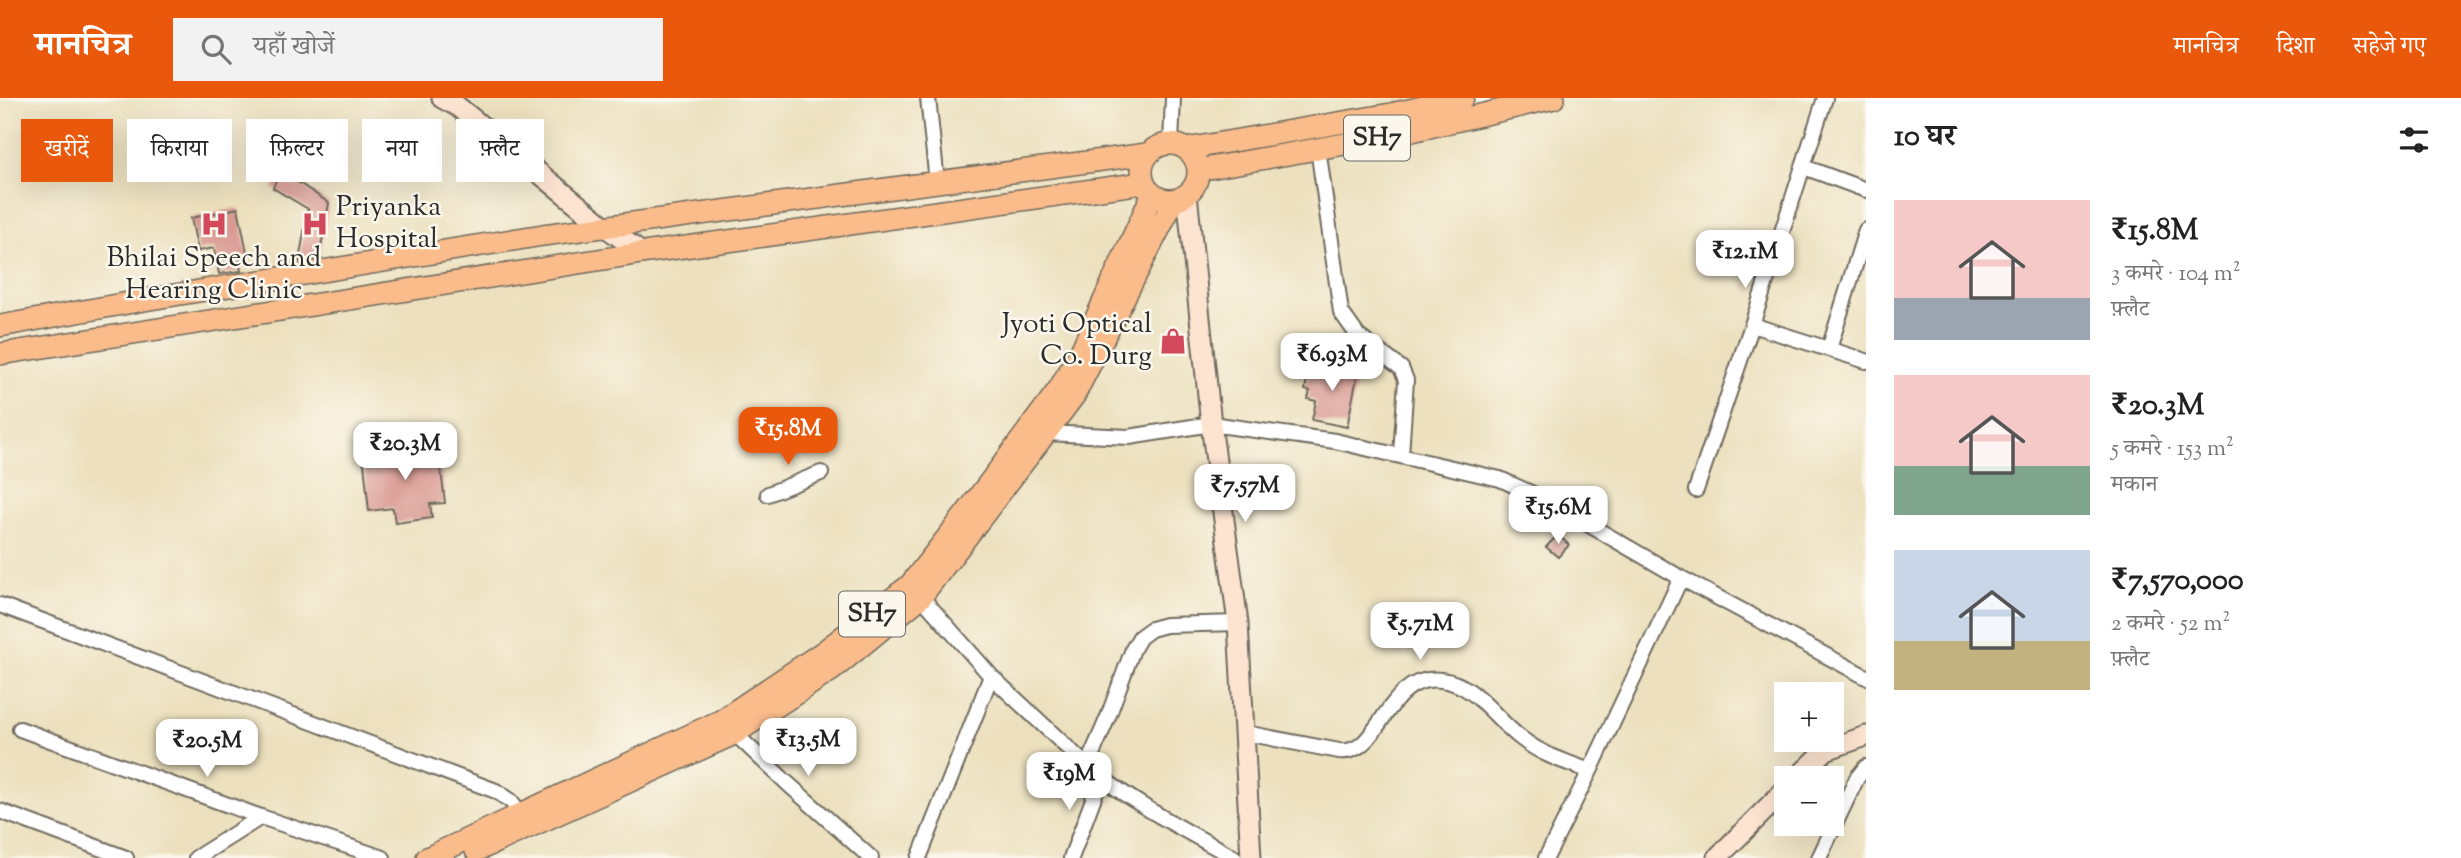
<!DOCTYPE html>
<html lang="hi">
<meta charset="utf-8">
<style>
:root{--surface:#fff;--page:#f2f2f2;--text:#222;--muted:#767676;--accent:#ea580c}
body{margin:0;font-family:"Sorts Mill Goudy","Noto Serif Devanagari",serif;background:var(--page);color:var(--text);height:100vh;display:flex;flex-direction:column;font-size:26px;white-space:nowrap}
*{box-sizing:border-box;margin:0}
p{font-size:23px;color:var(--muted)}
.icon{flex:none;width:38px;height:38px;fill:none;stroke:currentColor;stroke-width:2;stroke-linecap:round;stroke-linejoin:round}
.map{position:relative;flex:1;overflow:hidden}
.panel{display:flex;flex-direction:column;background:var(--surface);width:595px}
.panel>*{flex:none}
.top-card{position:absolute;left:21px;top:21px;width:665px;height:63px;display:flex;gap:14px}
.controls{position:absolute;left:1774px;top:584px;display:grid;gap:14px}
.controls a{display:grid;place-items:center;width:70px;height:70px;border-radius:0px;background:var(--surface);box-shadow:0 7px 28px #0002;font-size:35px}
.price{position:absolute;translate:-50% -60px;padding:0 16px;border-radius:14px;background:#fff;color:#222;font-size:23px;line-height:46px;filter:drop-shadow(0 2px 4px #0008)}
.price::after{content:'';position:absolute;left:50%;top:42px;width:21px;height:16px;margin-left:-10px;background:inherit;clip-path:polygon(0 0,100% 0,50% 100%)}
.price.on{background:var(--accent);color:#fff}
ul{padding:0;list-style:none}
li{display:flex;align-items:center;gap:21px;height:175px;padding:0 28px}
li span{display:grid;place-items:center;flex:none;width:196px;height:140px;border-radius:0px;color:#555}
li>.icon{margin-inline-start:auto}
span .icon{width:84px;height:84px;fill:#fffc;stroke-width:1}
li b{font-size:30px}
h2{display:flex;justify-content:space-between;align-items:center;height:84px;padding:0 28px;font-size:30px}
.pill{padding:0 24px;border-radius:0px;background:var(--surface);box-shadow:0 7px 28px #0002;font-size:24px;line-height:63px}
.pill.on{background:var(--accent);color:#fff}
header{display:flex;align-items:center;gap:42px;box-sizing:border-box;height:98px;padding:0 35px;background:var(--accent);color:#fff}
header strong{font-size:33px}
nav{display:flex;gap:38px;margin-inline-start:auto;font-size:24px}
.search{width:490px;height:63px;background:var(--page);display:flex;align-items:center;gap:18px;box-sizing:border-box;padding:0 24px;border-radius:0px;color:var(--muted);font-size:26px}
main{display:flex;flex:1;min-height:0}
.map>svg:first-child{display:block}
.building{fill:#d99992}
.lines{fill:none;stroke-linecap:round;stroke-linejoin:round}
.street-casing{stroke:#6f6a5e;stroke-width:18}
.secondary-casing{stroke:#6f6a5e;stroke-width:23}
.primary-casing{stroke:#6f6a5e;stroke-width:24}
.street{stroke:#fff;stroke-width:14}
.secondary{stroke:#fde4d1;stroke-width:19}
.primary{stroke:#fabc8b;stroke-width:21}
.labels{text-anchor:middle;dominant-baseline:central;stroke-width:5;stroke-linejoin:round;paint-order:stroke}
.shield{fill:#fbf7ec;stroke:#696865;stroke-width:2}
.shield-label{font-size:26px;font-weight:bold;fill:#2b2b2b}
.poi-label{font-size:28px;fill:#2b2b2b;stroke:#fbf7ec;text-anchor:start}
</style>
<header>
<strong>मानचित्र</strong>
<div class="search"><svg class="icon" aria-label="search" viewBox="0 0 24 24"><circle cx="10" cy="10" r="6"/><path d="M15 15l6 6"/></svg>यहाँ खोजें</div>
<nav><a>मानचित्र</a><a>दिशा</a><a>सहेजे गए</a></nav>
</header>
<main>
<div class="map">
<svg width="1866" height="760" viewBox="0 0 1866 760">
<rect width="100%" height="100%" fill="#fbf7ec"/>
<filter id="ink" filterUnits="userSpaceOnUse"><feTurbulence type="fractalNoise" baseFrequency=".0143" numOctaves="2"/><feDisplacementMap in="SourceGraphic" scale="14" xChannelSelector="R" yChannelSelector="G"/><feConvolveMatrix kernelMatrix="1 2 1 2 8 2 1 2 1" color-interpolation-filters="sRGB"/></filter>
<filter id="wash" filterUnits="userSpaceOnUse"><feTurbulence type="fractalNoise" baseFrequency=".00686" numOctaves="4" result="noise"/><feDisplacementMap in="SourceGraphic" scale="28" xChannelSelector="R" yChannelSelector="G"/><feGaussianBlur stdDeviation="1.57" result="paint"/><feColorMatrix in="noise" values="0 0 0 0 0 0 0 0 0 0 0 0 0 0 0 0 0 1.4 0 .05"/><feComposite in="paint" operator="in"/></filter>
<g filter="url(#wash)">
<rect width="100%" height="100%" fill="#ece0be"/>
<g id="blocks">
<!-- building -->
<path class="building" d="M 280,72 L 329,105 L 319,160 L 299,163 L 308,111 L 273,90 Z
M 238,110 L 248,159 L 239,161 L 241,173 L 219,176 L 214,150 L 198,153 L 191,120 Z
M 1324,262 L 1353,268 L 1352,273 L 1358,274 L 1347,329 L 1312,322 L 1316,303 L 1308,301 L 1310,293 L 1305,292 L 1309,271 L 1322,274 Z
M 438,347 L 445,405 L 430,406 L 432,420 L 395,425 L 393,410 L 369,413 L 363,356 Z
M 1558,437 L 1569,447 L 1558,459 L 1546,449 Z"/>
</g>
</g>
<g filter="url(#ink)">
<use href="#blocks" fill-opacity="0" stroke="#6f6a5e" stroke-width="2"/>
<g class="lines">
<!-- street casing -->
<g class="street-casing">
<path id="street" d="M 928,0 L 937,84
M 1171,45 L 1173,0
M 1318,50 L 1341,214 L 1358,238 L 1401,270 L 1406,282 L 1401,357
M 1804,69 L 1866,92
M 1752,227 L 1866,263
M 1829,251 L 1866,132
M 1046,335 L 1129,339 L 1211,326 L 1335,343 L 1500,381 L 1546,402 L 1681,480 L 1866,579
M 1696,392 L 1752,227 L 1825,0
M 768,396 L 821,375
M 916,493 L 991,578 L 1087,668 C 1131,705 1185,732 1235,760
M 0,507 L 496,693 L 511,703 L 526,722
M 20,631 L 261,719 L 383,760
M 730,631 L 786,684 L 871,760
M 1245,635 L 1339,653 C 1381,659 1385,575 1441,582 C 1477,586 1495,622 1522,641 C 1542,657 1566,664 1590,673
M 1087,668 L 1108,619 L 1133,551 L 1140,539 L 1151,531 L 1166,527 L 1238,525
M 0,713 L 126,760
M 196,760 L 261,719
M 919,760 L 991,578
M 1071,760 L 1101,680
M 1546,760 L 1590,673 L 1681,480
M 1819,760 L 1857,680 L 1866,669"/>
</g>
<!-- secondary casing -->
<g class="secondary-casing">
<path id="secondary" d="M 442,0 L 457,8 L 604,128 L 642,155
M 1187,96 L 1211,326 L 1238,525 L 1251,760
M 1796,681 L 1826,652 L 1866,638
M 1717,760 L 1787,690"/>
</g>
<!-- primary casing -->
<g class="primary-casing">
<path id="primary" d="M1142 74a28 28 0 1 1 56 0a28 28 0 1 1-56 0Z
M 1186,51 L 1391,16 L 1463,0
M 1198,72 L 1390,38 L 1554,0
M 0,228 L 150,201 L 543,137 L 1147,56
M 0,256 L 642,155 L 1143,85
M 476,753 L 734,636 L 832,572 L 921,499 L 1074,298 L 1174,102
M 427,760 L 722,622 L 823,554 L 910,487 L 965,417 L 1059,291 L 1081,253 L 1152,97"/>
</g>
<!-- street -->
<use href="#street" class="street"/>
<!-- secondary -->
<use href="#secondary" class="secondary"/>
<!-- primary -->
<use href="#primary" class="primary"/>
</g>
</g>
<!-- icons -->
<defs>
<g id="hospital-bare" transform="scale(2.1)"><path d="M-5-5h3v3.5h4V-5h3V5h-3V1.5h-4V5h-3Z" fill="#d1495b" stroke="#fbf7ec" stroke-width="2.5" paint-order="stroke"/></g>
<g id="shop-bare" transform="scale(2.1)"><path d="M-5-2.5h2.3a2.7 3.5 0 0 1 5.4 0H5L5.5 6h-11ZM-1.5-2.5h3a1.5 2.3 0 0 0-3 0Z" fill="#d1495b" stroke="#fbf7ec" stroke-width="2.5" paint-order="stroke"/></g>
</defs>
<g fill-rule="evenodd">
<use href="#hospital-bare" x="214" y="126"/>
<use href="#hospital-bare" x="315" y="126"/>
<use href="#shop-bare" x="1173" y="243"/>
</g>
<g class="labels">
<!-- shield labels -->
<g class="shield">
<rect x="1344" y="17.5" width="66" height="45" rx="5"/>
<rect x="839" y="493.5" width="66" height="45" rx="5"/>
</g>
<g class="shield-label">
<text x="1377" y="40">SH7</text>
<text x="872" y="516">SH7</text>
</g>
<!-- poi labels -->
<g class="poi-label">
<text x="336" y="110">Priyanka<tspan x="336" dy="32">Hospital</tspan></text>
<text x="214" y="161" text-anchor="middle">Bhilai Speech and<tspan x="214" dy="32">Hearing Clinic</tspan></text>
<text x="1152" y="227" text-anchor="end">Jyoti Optical<tspan x="1152" dy="32">Co. Durg</tspan></text>
</g>
</g>
</svg>
<div class="controls">
<a>+</a>
<a>−</a>
</div>
<b class="price" style="left:1745px;top:192px">₹12.1M</b>
<b class="price" style="left:1332px;top:295px">₹6.93M</b>
<b class="price on" style="left:788px;top:369px">₹15.8M</b>
<b class="price" style="left:405px;top:384px">₹20.3M</b>
<b class="price" style="left:1245px;top:426px">₹7.57M</b>
<b class="price" style="left:1558px;top:448px">₹15.6M</b>
<b class="price" style="left:1420px;top:564px">₹5.71M</b>
<b class="price" style="left:808px;top:680px">₹13.5M</b>
<b class="price" style="left:207px;top:681px">₹20.5M</b>
<b class="price" style="left:1069px;top:714px">₹19M</b>
<div class="top-card">
<a class="pill on">खरीदें</a>
<a class="pill">किराया</a>
<a class="pill">फ़िल्टर</a>
<a class="pill">नया</a>
<a class="pill">फ़्लैट</a>
</div>
</div>
<section class="panel">
<h2>10 घर<svg class="icon" aria-label="filters" viewBox="0 0 24 24"><path d="M4 7h16M4 17h16"/><circle cx="9" cy="7" r="2"/><circle cx="15" cy="17" r="2"/></svg></h2>
<ul>
<li><span style="background:linear-gradient(#f6c9c9 70%,#9aa5b1 0)"><svg class="icon" aria-label="home" viewBox="0 0 24 24"><path d="M3 11l9-7 9 7M6 9v11h12V9"/></svg></span><div><b>₹15.8M</b><p>3 कमरे · 104 m²</p><p>फ़्लैट</p></div></li>
<li><span style="background:linear-gradient(#f6c9c9 65%,#7fa58c 0)"><svg class="icon" aria-label="home" viewBox="0 0 24 24"><path d="M3 11l9-7 9 7M6 9v11h12V9"/></svg></span><div><b>₹20.3M</b><p>5 कमरे · 153 m²</p><p>मकान</p></div></li>
<li><span style="background:linear-gradient(#c9d6e8 65%,#c2b280 0)"><svg class="icon" aria-label="home" viewBox="0 0 24 24"><path d="M3 11l9-7 9 7M6 9v11h12V9"/></svg></span><div><b>₹7,570,000</b><p>2 कमरे · 52 m²</p><p>फ़्लैट</p></div></li>
</ul>
</section>
</main>
